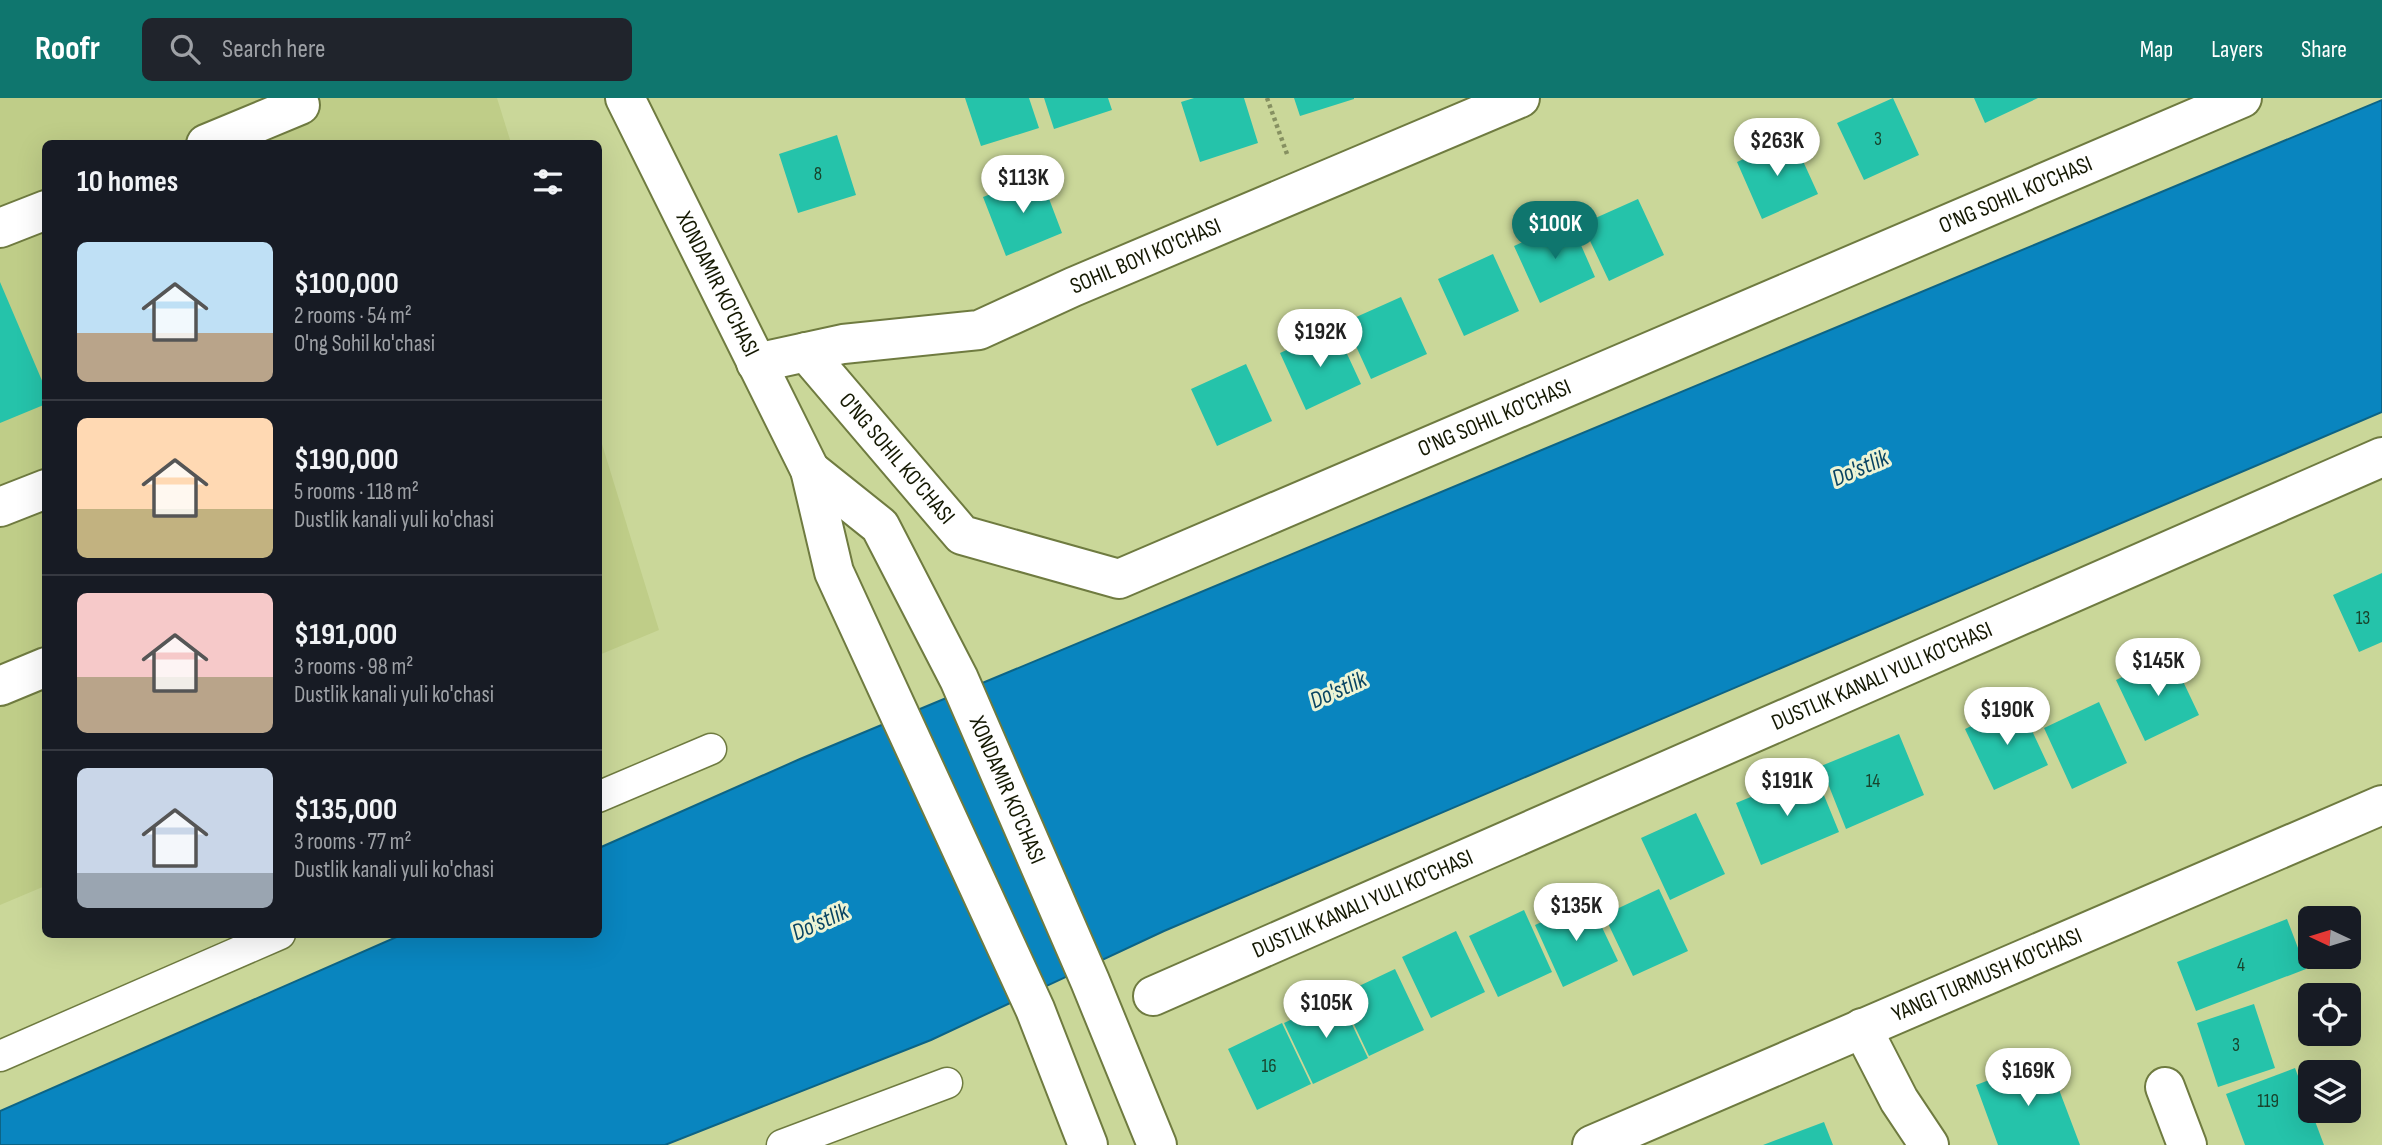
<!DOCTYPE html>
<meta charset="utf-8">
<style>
:root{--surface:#171b24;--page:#20242c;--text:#f1f3f6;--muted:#9ea1a6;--line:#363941;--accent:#0f766e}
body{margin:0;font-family:"Sofia Sans Condensed",sans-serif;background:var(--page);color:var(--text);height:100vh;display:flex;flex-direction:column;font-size:26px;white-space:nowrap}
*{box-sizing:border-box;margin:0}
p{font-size:23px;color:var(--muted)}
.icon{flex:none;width:38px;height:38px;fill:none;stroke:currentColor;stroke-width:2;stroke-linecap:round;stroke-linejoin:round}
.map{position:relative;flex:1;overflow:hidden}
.sheet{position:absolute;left:42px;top:42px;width:560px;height:798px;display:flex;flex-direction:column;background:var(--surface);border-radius:10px;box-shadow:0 7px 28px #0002}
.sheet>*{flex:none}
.needle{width:46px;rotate:274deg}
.fabs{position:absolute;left:2298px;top:808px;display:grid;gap:14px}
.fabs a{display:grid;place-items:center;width:63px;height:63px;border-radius:10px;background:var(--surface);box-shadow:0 7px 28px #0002;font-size:35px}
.price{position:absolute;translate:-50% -60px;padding:0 16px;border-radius:24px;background:#fff;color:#222;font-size:23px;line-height:46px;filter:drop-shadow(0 2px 4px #0008)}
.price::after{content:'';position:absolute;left:50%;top:42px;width:21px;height:16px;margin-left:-10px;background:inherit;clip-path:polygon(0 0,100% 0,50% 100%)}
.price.active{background:var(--accent);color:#fff}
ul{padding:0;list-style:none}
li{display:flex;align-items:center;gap:21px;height:175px;padding:0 35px}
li+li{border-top:2px solid var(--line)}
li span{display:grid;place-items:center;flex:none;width:196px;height:140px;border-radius:10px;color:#555}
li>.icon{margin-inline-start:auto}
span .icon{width:84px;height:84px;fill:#fffc;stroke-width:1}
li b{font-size:30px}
h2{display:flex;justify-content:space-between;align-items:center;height:84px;padding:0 35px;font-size:30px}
header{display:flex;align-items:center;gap:42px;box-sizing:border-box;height:98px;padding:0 35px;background:var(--accent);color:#fff}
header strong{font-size:33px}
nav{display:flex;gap:38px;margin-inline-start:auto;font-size:24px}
.search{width:490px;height:63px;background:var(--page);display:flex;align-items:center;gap:18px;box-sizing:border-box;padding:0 24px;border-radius:10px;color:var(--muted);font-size:26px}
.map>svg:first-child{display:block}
.built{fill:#bfcd88}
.water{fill:#0985bf;stroke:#0c6486;stroke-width:2}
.building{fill:#25c3aa}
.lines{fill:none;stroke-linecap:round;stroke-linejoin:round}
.pedestrian-casing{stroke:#6f7b40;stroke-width:33}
.minor-casing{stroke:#6f7b40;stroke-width:42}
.secondary-casing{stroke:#6f7b40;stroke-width:42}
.path{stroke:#869061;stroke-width:4.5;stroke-dasharray:3.5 3.5;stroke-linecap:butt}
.pedestrian{stroke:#fff;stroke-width:30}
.minor{stroke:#fff;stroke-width:38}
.secondary{stroke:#fff;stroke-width:38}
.labels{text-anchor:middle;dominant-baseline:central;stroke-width:6;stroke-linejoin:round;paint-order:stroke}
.number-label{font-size:19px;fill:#18432c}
.street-label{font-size:23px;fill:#141802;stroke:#edf4d5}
.water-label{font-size:24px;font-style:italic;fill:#094462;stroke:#edf4d5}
</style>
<header>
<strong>Roofr</strong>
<div class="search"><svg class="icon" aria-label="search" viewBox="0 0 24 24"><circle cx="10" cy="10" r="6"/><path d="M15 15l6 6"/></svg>Search here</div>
<nav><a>Map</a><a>Layers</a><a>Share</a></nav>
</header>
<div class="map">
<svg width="2382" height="1047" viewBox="0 0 2382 1047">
<rect width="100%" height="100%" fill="#cad799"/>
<!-- built -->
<path class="built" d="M 0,0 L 497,0 L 511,45 L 46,46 L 45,788 L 0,807 Z
M 598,333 L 659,532 L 599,557 L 598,557 Z"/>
<!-- water -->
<path class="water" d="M 2382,2 L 2382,314 L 1164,833 L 931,942 L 665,1047 L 0,1047 L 0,1013 L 401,837 L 598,836 L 599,750 L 800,661 Z"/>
<!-- building -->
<path class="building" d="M 965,0 L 1029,0 L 1039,30 L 981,48 Z
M 1044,0 L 1108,0 L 1112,12 L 1054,31 Z
M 1194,0 L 1244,0 L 1258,45 L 1200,64 L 1181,4 Z
M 1294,0 L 1354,0 L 1354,1 L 1300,18 Z
M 1893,0 L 1919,57 L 1864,82 L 1837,25 Z
M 1974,0 L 2038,0 L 1985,25 Z
M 837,37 L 856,97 L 798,115 L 779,56 Z
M 1792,39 L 1818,96 L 1762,121 L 1737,64 Z
M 1040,77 L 1062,135 L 1006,158 L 983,99 Z
M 1638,101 L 1664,157 L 1609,183 L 1582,126 Z
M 1570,122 L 1595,179 L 1540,205 L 1514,148 Z
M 1493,156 L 1519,213 L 1464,238 L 1438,181 Z
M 0,184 L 46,292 L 46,306 L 0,325 Z
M 1401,199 L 1427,256 L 1371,281 L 1345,224 Z
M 1335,230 L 1361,286 L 1306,312 L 1280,255 Z
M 1246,266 L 1272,323 L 1217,348 L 1191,291 Z
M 2382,475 L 2382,544 L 2359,554 L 2333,497 Z
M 2170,556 L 2199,617 L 2145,643 L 2116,582 Z
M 2099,604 L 2127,665 L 2072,691 L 2044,630 Z
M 2019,605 L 2048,667 L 1994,692 L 1965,631 Z
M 1899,636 L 1924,697 L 1846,731 L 1821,668 Z
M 1814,673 L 1839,734 L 1761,767 L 1736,705 Z
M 1696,715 L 1725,776 L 1670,802 L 1641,740 Z
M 1659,791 L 1688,853 L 1633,878 L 1604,817 Z
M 1589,802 L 1618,863 L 1563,889 L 1535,827 Z
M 1524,812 L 1552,874 L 1498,899 L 1469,838 Z
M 2287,821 L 2306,871 L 2196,913 L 2177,864 Z
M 1456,833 L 1485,894 L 1431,920 L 1402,859 Z
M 1395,871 L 1424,932 L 1369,958 L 1340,897 Z
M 1339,899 L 1368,960 L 1313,986 L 1284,925 Z
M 2254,906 L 2275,970 L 2218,989 L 2197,925 Z
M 1282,925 L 1311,986 L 1257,1012 L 1228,951 Z
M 2047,960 L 2080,1047 L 1998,1047 L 1976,987 Z
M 2295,970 L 2324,1047 L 2245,1047 L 2226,996 Z
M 1824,1024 L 1833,1047 L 1763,1047 Z"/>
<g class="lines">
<!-- pedestrian casing -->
<g class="pedestrian-casing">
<path id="pedestrian" d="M 598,699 L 711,651
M 0,958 L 280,836
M 782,1047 L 947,985"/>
</g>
<!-- minor casing -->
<g class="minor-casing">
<g id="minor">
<path d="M 206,46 L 300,7"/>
<path d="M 0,130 L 46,112"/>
<path id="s1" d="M 806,254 L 962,437 L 1119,481 L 2242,0"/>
<path id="s2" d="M 756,265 L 843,246 L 979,232 L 1073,189 L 1520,0"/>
<path d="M 0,409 L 46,391"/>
<path d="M 0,588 L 46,569"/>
<path id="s3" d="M 1153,898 L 2382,359"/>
<path d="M 1862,930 L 1899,1002 L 1929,1047"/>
<path d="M 2165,989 L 2187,1047"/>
<path id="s4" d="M 1592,1047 L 2382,707"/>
</g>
</g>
<!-- secondary casing -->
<g class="secondary-casing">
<g id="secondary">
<path id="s5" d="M 625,0 L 810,372 L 834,474 L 1035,911 L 1088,1047"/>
<path id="s6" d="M 810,372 L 880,428 L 959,581 L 1090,883 L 1157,1047"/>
</g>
</g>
<!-- path -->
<path class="path" d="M 1267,0 L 1287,56"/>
<!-- pedestrian -->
<use href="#pedestrian" class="pedestrian"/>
<!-- minor -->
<use href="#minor" class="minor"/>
<!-- secondary -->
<use href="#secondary" class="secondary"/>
</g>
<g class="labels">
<!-- number labels -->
<g class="number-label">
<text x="1878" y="41">3</text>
<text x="818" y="76">8</text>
<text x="2363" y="520">13</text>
<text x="1873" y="683">14</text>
<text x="2241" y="867">4</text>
<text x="2236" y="947">3</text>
<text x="1269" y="968">16</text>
<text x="2268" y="1003">119</text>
</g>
<!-- street labels -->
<g class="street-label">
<text stroke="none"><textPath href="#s1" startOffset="1379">O'NG SOHIL KO'CHASI</textPath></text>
<text stroke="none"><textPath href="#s2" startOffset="408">SOHIL BOYI KO'CHASI</textPath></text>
<text stroke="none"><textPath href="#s5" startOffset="208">XONDAMIR KO'CHASI</textPath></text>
<text stroke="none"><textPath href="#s1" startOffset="812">O'NG SOHIL KO'CHASI</textPath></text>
<text stroke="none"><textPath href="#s1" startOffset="140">O'NG SOHIL KO'CHASI</textPath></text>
<text stroke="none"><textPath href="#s3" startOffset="796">DUSTLIK KANALI YULI KO'CHASI</textPath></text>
<text stroke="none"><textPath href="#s6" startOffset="383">XONDAMIR KO'CHASI</textPath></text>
<text stroke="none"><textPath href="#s3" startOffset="229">DUSTLIK KANALI YULI KO'CHASI</textPath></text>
<text stroke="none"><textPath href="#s4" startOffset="430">YANGI TURMUSH KO'CHASI</textPath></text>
</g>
<!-- water labels -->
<g class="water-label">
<text transform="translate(1860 370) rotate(-23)">Do'stlik</text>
<text transform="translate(1338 592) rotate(-24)">Do'stlik</text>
<text transform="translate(820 824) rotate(-24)">Do'stlik</text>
</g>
</g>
</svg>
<div class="fabs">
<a><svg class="needle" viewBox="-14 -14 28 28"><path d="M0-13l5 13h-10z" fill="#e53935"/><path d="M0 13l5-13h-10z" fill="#9ea1a6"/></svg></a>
<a><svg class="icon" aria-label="locate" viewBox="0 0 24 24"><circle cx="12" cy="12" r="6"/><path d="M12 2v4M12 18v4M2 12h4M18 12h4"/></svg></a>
<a><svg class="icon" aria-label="layers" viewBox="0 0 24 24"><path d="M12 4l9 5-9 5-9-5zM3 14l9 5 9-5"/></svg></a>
</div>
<b class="price" style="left:1777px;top:80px">$263K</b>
<b class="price" style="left:1023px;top:117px">$113K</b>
<b class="price active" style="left:1555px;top:163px">$100K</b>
<b class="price" style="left:1320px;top:271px">$192K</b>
<b class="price" style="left:2158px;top:600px">$145K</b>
<b class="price" style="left:2007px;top:649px">$190K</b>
<b class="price" style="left:1787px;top:720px">$191K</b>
<b class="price" style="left:1576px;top:845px">$135K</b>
<b class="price" style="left:1326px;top:942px">$105K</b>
<b class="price" style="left:2028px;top:1010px">$169K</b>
<section class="sheet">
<h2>10 homes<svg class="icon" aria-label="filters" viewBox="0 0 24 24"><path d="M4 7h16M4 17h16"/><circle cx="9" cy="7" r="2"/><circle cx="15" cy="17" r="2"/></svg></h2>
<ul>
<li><span style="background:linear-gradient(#bfe0f5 65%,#b9a48a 0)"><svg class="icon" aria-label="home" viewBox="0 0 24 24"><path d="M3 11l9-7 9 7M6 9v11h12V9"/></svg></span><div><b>$100,000</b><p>2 rooms · 54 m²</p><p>O'ng Sohil ko'chasi</p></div></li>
<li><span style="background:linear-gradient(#ffd9b3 65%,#c2b280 0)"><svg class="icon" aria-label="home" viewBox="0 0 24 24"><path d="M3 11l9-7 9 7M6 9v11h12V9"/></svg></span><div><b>$190,000</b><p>5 rooms · 118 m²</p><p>Dustlik kanali yuli ko'chasi</p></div></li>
<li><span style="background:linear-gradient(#f6c9c9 60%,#b9a48a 0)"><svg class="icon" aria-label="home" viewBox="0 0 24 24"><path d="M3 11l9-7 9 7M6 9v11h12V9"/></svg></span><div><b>$191,000</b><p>3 rooms · 98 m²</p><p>Dustlik kanali yuli ko'chasi</p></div></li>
<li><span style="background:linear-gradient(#c9d6e8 75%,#9aa5b1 0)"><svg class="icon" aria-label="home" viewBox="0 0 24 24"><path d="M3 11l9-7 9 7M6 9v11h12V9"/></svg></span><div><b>$135,000</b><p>3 rooms · 77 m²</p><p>Dustlik kanali yuli ko'chasi</p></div></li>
</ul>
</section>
</div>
